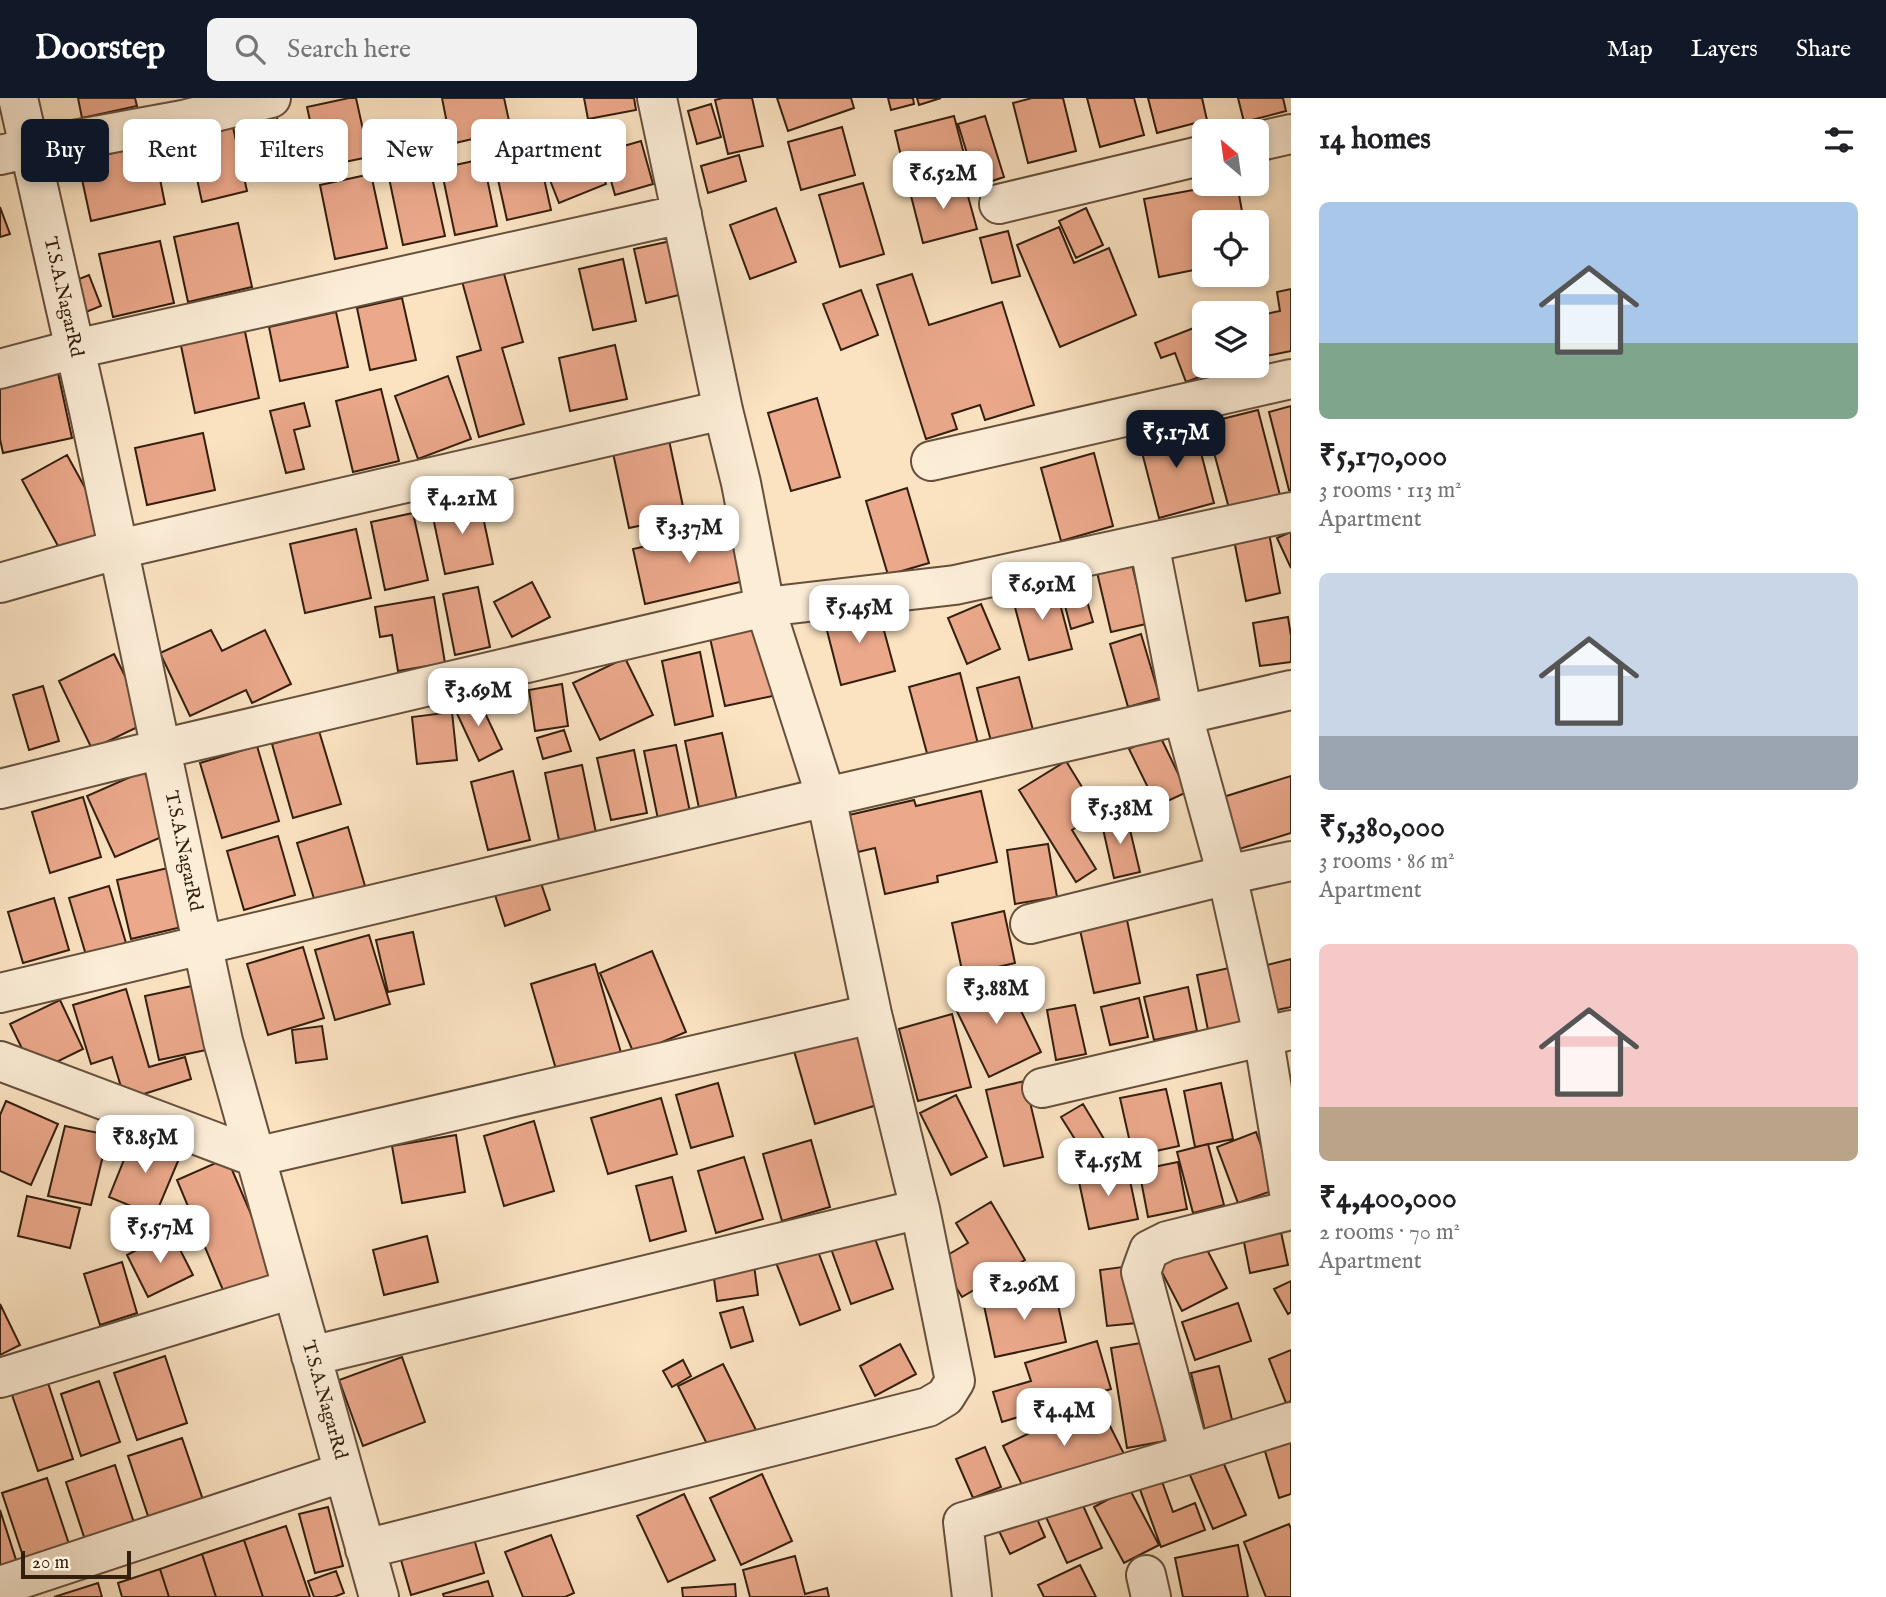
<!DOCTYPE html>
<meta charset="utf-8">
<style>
:root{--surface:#fff;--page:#f2f2f2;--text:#202124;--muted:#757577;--accent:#111827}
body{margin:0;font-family:"IM FELL English",serif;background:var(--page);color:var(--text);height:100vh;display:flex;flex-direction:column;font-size:26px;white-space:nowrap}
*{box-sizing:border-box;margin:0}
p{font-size:23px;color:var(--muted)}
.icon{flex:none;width:38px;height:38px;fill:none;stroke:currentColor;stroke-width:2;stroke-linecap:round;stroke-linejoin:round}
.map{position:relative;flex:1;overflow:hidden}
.details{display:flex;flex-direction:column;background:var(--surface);width:595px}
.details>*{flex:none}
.guide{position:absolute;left:21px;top:21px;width:665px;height:63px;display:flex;gap:14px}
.needle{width:46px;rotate:331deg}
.fabs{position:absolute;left:1192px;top:21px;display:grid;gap:14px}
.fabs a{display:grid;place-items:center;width:77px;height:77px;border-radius:10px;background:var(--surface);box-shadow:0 4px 10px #0003;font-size:35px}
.scale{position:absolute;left:21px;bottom:18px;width:110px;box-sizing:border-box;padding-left:7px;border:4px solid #341f0f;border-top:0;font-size:19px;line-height:24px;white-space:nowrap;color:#341f0f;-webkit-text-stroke:5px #fcedd7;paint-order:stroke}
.price{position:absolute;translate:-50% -60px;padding:0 16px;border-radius:14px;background:#fff;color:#222;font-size:23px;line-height:46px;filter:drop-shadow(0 2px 4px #0008)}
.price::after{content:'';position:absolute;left:50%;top:42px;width:21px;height:16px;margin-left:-10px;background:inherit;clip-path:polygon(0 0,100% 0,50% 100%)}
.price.current{background:var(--accent);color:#fff}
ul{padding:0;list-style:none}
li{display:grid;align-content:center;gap:14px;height:371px;padding:0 28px}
li span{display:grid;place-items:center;height:217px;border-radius:10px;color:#555}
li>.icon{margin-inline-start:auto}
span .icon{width:126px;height:126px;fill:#fffc;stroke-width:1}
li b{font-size:30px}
h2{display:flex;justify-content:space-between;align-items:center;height:84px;padding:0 28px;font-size:30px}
.chip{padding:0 24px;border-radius:10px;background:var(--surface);box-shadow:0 4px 10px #0003;font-size:24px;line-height:63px}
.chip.current{background:var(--accent);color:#fff}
header{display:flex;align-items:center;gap:42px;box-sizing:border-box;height:98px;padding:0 35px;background:var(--accent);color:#fff}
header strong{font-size:33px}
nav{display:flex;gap:38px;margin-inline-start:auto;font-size:24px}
.search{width:490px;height:63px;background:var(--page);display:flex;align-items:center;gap:18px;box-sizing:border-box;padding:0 24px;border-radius:10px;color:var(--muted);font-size:26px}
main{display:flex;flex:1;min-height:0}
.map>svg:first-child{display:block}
.building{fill:#eba88b;stroke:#341f0f;stroke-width:2}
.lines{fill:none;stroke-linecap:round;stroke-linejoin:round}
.minor-casing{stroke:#66503c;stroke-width:42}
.minor{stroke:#fcedd7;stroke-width:38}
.labels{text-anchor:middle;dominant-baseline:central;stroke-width:5;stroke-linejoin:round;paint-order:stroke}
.street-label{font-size:19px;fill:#341f0f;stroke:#fcedd7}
</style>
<header>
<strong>Doorstep</strong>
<div class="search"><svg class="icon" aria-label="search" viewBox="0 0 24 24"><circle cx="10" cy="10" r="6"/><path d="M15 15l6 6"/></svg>Search here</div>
<nav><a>Map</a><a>Layers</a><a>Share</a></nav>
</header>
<main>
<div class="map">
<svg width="1291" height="1499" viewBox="0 0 1291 1499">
<rect width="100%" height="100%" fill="#fbe3c2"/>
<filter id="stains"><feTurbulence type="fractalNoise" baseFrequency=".00286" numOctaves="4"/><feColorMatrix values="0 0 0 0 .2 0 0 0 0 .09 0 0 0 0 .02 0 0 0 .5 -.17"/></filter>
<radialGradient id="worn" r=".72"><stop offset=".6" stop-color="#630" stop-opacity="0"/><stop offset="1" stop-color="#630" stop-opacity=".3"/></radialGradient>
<!-- building -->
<path class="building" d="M 78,0 L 135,0 L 137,8 L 82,20 Z
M 349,0 L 356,0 L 369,59 L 320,69 L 307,9 Z
M 442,0 L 504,0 L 511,32 L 451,46 Z
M 584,0 L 634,0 L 636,12 L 588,21 Z
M 723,0 L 752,0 L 763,48 L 728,56 L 715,2 Z
M 777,0 L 851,0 L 854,10 L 788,33 Z
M 888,0 L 913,0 L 914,6 L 891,12 Z
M 917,0 L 941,0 L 919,7 Z
M 1032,0 L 1063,0 L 1076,53 L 1028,65 L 1013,5 Z
M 1087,0 L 1134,0 L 1144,37 L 1100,49 Z
M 1148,0 L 1202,0 L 1207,22 L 1157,35 Z
M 1238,0 L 1283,0 L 1286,13 L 1244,24 Z
M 711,6 L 721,39 L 697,46 L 688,13 Z
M 273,9 L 293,64 L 260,76 L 240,21 Z
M 954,18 L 965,60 L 905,75 L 895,33 Z
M 985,18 L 1004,79 L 977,88 L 958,26 Z
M 233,29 L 247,93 L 202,104 L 188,39 Z
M 842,29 L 855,77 L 801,92 L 788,44 Z
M 641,43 L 653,86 L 615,97 L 603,54 Z
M 153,46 L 165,106 L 91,123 L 78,63 Z
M 594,53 L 606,86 L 559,105 L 546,72 Z
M 739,57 L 746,83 L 708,95 L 701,68 Z
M 539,58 L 551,112 L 507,122 L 495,68 Z
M 483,61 L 497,128 L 455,137 L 441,70 Z
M 430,70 L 445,138 L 403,147 L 389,80 Z
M 371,76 L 387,150 L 335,161 L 320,87 Z
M 963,80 L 977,131 L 923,145 L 910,94 Z
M 863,85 L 884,156 L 840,169 L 819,97 Z
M 1226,86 L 1237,86 L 1244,124 L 1204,124 L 1204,170 L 1159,179 L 1144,101 Z
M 0,109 L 10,136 L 0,139 Z
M 776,110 L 796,164 L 750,181 L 730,127 Z
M 1086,110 L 1103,147 L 1076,160 L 1059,123 Z
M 238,125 L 252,189 L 188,204 L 174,139 Z
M 1059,129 L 1074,165 L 1109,150 L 1136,217 L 1060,249 L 1017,147 Z
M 1008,133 L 1020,178 L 992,185 L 980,140 Z
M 160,143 L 174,205 L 113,219 L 99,156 Z
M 671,143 L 683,196 L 646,205 L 634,151 Z
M 623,161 L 636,223 L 593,232 L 579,171 Z
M 501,165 L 523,244 L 502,250 L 524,326 L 479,339 L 457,259 L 481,252 L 460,176 Z
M 912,176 L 929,227 L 1002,204 L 1034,307 L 985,322 L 980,307 L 952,316 L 957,331 L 926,341 L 877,187 Z
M 89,177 L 101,208 L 86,214 L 74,183 Z
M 1291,191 L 1291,253 L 1256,260 L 1256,218 L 1280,213 L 1277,194 Z
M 861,192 L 878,237 L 841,252 L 823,206 Z
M 402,200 L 416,262 L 370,272 L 357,210 Z
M 336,214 L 348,269 L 280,283 L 269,229 Z
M 1204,226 L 1204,268 L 1229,268 L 1186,284 L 1175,255 L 1161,260 L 1155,245 Z
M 244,229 L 259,300 L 195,315 L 180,243 Z
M 615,247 L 627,301 L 570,313 L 559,260 Z
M 58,275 L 72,340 L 3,355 L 0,341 L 0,287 Z
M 448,278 L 471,341 L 418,361 L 395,298 Z
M 381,291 L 399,363 L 353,374 L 336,303 Z
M 817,300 L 840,379 L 791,393 L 768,315 Z
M 304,305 L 310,328 L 294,332 L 304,371 L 286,375 L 270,313 Z
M 1291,308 L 1291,392 L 1289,392 L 1269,314 Z
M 1258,312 L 1281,401 L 1230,414 L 1206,325 Z
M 1193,324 L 1214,405 L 1159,420 L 1138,339 Z
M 203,335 L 215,392 L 147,407 L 135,350 Z
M 669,342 L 685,418 L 629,430 L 613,355 Z
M 1094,355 L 1113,428 L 1061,443 L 1041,370 Z
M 67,357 L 110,435 L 64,459 L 22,382 Z
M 907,390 L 929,465 L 888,477 L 866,403 Z
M 479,400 L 493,466 L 445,476 L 431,410 Z
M 413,415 L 428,482 L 385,492 L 371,424 Z
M 733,429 L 744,483 L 645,506 L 633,451 Z
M 356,431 L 371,500 L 305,515 L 290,446 Z
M 1291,434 L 1291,470 L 1277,440 Z
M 1269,435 L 1280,495 L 1246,503 L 1234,442 Z
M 1131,462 L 1146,526 L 1111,534 L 1096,470 Z
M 1081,482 L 1093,524 L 1071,531 L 1060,488 Z
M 532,484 L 550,519 L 512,539 L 494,504 Z
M 1055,487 L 1072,551 L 1029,562 L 1012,498 Z
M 478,489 L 490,549 L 455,557 L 443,496 Z
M 434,499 L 445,565 L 398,573 L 392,537 L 380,539 L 375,509 Z
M 981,506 L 1000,551 L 967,566 L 948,520 Z
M 877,507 L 895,573 L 841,587 L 824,521 Z
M 1288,519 L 1291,538 L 1291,564 L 1260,568 L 1253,525 Z
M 762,529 L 777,597 L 725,608 L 710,540 Z
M 211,532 L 222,553 L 265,532 L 291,586 L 252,605 L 246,592 L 190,618 L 160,555 Z
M 1141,536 L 1160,600 L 1128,609 L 1110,546 Z
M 700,554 L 713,618 L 675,627 L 662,563 Z
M 114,556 L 148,624 L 92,651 L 59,583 Z
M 625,560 L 653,617 L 600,642 L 573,585 Z
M 960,575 L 978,646 L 928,659 L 909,589 Z
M 1019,579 L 1034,636 L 992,647 L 977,590 Z
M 562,586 L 568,628 L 535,633 L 529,592 Z
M 43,588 L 59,643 L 29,652 L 13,597 Z
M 477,598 L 502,651 L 479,663 L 454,609 Z
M 452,614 L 457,662 L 417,666 L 412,619 Z
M 564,632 L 571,653 L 543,661 L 537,640 Z
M 319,633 L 341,706 L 293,720 L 272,646 Z
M 722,635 L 737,702 L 699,710 L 685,643 Z
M 1159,636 L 1187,694 L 1157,708 L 1129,651 Z
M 676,647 L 690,714 L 658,721 L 644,653 Z
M 257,648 L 279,723 L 222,740 L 200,665 Z
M 634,652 L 647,715 L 611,722 L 597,660 Z
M 1066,663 L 1098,715 L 1072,732 L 1096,771 L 1076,784 L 1019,692 Z
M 582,667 L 596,735 L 559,742 L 545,675 Z
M 144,673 L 171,735 L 115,759 L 87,698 Z
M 513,673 L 530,742 L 488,752 L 471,684 Z
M 1291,678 L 1291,735 L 1236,752 L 1220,700 Z
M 981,693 L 997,764 L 937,778 L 938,784 L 885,796 L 875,750 L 858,754 L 849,717 L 914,702 L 916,708 Z
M 83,699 L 101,759 L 50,775 L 32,714 Z
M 1126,715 L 1140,774 L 1114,780 L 1101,722 Z
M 348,729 L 365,788 L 315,804 L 297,745 Z
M 278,738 L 295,797 L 244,812 L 227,753 Z
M 1048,746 L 1057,799 L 1015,806 L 1007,752 Z
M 172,769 L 186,828 L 131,841 L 117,782 Z
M 540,782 L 550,812 L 505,828 L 495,797 Z
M 109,788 L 126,845 L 86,857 L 69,800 Z
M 54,800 L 69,852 L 23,865 L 8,814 Z
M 1004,813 L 1015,865 L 963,877 L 952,825 Z
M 1127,822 L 1140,885 L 1094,895 L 1080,832 Z
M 413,834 L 424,886 L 388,894 L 376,842 Z
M 369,837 L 390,906 L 335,922 L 315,852 Z
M 303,849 L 324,920 L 268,937 L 247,866 Z
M 652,853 L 686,934 L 634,956 L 600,875 Z
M 1291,861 L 1291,909 L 1277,912 L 1267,867 Z
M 595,866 L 622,958 L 558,978 L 531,886 Z
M 1243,867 L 1255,922 L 1208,932 L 1197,877 Z
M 1003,876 L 1041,954 L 989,979 L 951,901 Z
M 192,888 L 206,952 L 159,962 L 145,898 Z
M 1188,889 L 1197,933 L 1154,942 L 1144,899 Z
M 126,891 L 149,969 L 185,959 L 191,981 L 125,1002 L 112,959 L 91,966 L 73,907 Z
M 1139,900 L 1148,939 L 1110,947 L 1101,909 Z
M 60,902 L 83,951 L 34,975 L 10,926 Z
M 1075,907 L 1086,956 L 1056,962 L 1047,912 Z
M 952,916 L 971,989 L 918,1003 L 899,931 Z
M 322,928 L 327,961 L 296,965 L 292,932 Z
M 856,935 L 877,1007 L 815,1026 L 794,953 Z
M 1025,983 L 1043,1059 L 1004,1068 L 986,992 Z
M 718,985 L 733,1038 L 691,1050 L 676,997 Z
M 1221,985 L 1233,1041 L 1195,1049 L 1184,993 Z
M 1166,991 L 1179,1048 L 1133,1058 L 1120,1000 Z
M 956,997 L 987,1059 L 951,1077 L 920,1015 Z
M 661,1000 L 677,1056 L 608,1076 L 591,1020 Z
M 6,1003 L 58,1026 L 31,1087 L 0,1073 L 0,1017 Z
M 1083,1006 L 1104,1041 L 1083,1054 L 1061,1019 Z
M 534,1023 L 554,1093 L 504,1108 L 484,1038 Z
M 65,1028 L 108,1037 L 91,1107 L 48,1098 Z
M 1256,1034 L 1277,1091 L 1238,1105 L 1217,1049 Z
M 134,1037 L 181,1056 L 155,1118 L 109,1099 Z
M 456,1037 L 465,1094 L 402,1105 L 392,1048 Z
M 811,1042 L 830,1109 L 782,1123 L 763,1056 Z
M 1208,1046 L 1224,1107 L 1193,1115 L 1177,1054 Z
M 744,1059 L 763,1121 L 716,1135 L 698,1073 Z
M 227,1060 L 276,1175 L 225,1197 L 177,1082 Z
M 1178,1064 L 1187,1111 L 1148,1119 L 1139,1072 Z
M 1127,1068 L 1138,1121 L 1089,1131 L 1078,1079 Z
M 672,1079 L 686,1133 L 650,1143 L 636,1088 Z
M 27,1098 L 80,1110 L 70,1150 L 18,1138 Z
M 991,1104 L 1025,1162 L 962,1199 L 939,1162 L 968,1145 L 956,1125 Z
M 1278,1120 L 1288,1167 L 1250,1175 L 1241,1129 Z
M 872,1132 L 893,1191 L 851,1206 L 830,1148 Z
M 171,1134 L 193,1177 L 148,1199 L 127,1157 Z
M 427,1138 L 438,1184 L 384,1197 L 373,1152 Z
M 1203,1144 L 1227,1190 L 1182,1213 L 1153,1157 Z
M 816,1148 L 840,1212 L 800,1227 L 775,1162 Z
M 122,1164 L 137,1215 L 100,1227 L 84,1176 Z
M 754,1167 L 758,1197 L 717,1203 L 713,1173 Z
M 1130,1168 L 1137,1225 L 1107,1228 L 1100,1172 Z
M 1291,1183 L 1291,1214 L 1288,1216 L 1274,1191 Z
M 1054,1188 L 1066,1244 L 995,1259 L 983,1203 Z
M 1238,1205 L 1251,1243 L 1195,1262 L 1182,1224 Z
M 0,1206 L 20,1247 L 0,1257 Z
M 743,1209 L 753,1243 L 731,1250 L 720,1215 Z
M 1097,1243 L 1111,1291 L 1002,1324 L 993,1294 L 1031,1283 L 1025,1265 Z
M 1147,1244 L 1165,1343 L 1127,1350 L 1111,1250 Z
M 900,1246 L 916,1276 L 875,1298 L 860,1268 Z
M 1291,1252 L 1291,1303 L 1286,1305 L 1269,1261 Z
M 165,1258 L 187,1325 L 137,1342 L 114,1275 Z
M 402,1259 L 425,1324 L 363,1348 L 339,1282 Z
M 683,1262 L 691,1278 L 672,1289 L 663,1273 Z
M 723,1266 L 758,1336 L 713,1358 L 678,1288 Z
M 1219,1268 L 1234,1330 L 1206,1337 L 1191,1275 Z
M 99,1283 L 120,1344 L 81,1358 L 61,1296 Z
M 48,1285 L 73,1361 L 38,1373 L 12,1297 Z
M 1097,1302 L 1124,1356 L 1027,1397 L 1003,1348 Z
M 182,1340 L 204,1405 L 150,1424 L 128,1358 Z
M 1291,1341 L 1291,1396 L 1279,1400 L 1264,1350 Z
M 985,1349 L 1001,1389 L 973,1400 L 956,1361 Z
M 1220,1357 L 1246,1417 L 1213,1431 L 1187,1370 Z
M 115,1367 L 135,1428 L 86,1445 L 66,1384 Z
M 762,1376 L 792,1443 L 741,1467 L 710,1400 Z
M 1160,1378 L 1173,1414 L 1195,1405 L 1205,1432 L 1161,1449 L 1138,1386 Z
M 47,1380 L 72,1455 L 27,1470 L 2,1395 Z
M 1129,1390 L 1159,1447 L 1124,1465 L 1094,1409 Z
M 684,1396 L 715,1462 L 668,1484 L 637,1418 Z
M 1081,1403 L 1102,1450 L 1067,1465 L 1046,1419 Z
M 328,1409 L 343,1468 L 315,1475 L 299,1416 Z
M 0,1412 L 17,1465 L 0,1471 Z
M 1034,1414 L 1045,1439 L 1010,1456 L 998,1431 Z
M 1289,1426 L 1291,1431 L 1291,1499 L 1266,1499 L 1244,1444 Z
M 286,1428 L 310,1499 L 263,1499 L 244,1442 Z
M 551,1437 L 574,1495 L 565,1499 L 523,1499 L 505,1454 Z
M 474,1441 L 484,1475 L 411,1497 L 401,1462 Z
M 244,1442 L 263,1499 L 216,1499 L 202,1456 Z
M 1238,1447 L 1248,1499 L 1183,1499 L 1175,1460 Z
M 202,1456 L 216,1499 L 169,1499 L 160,1471 Z
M 795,1458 L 805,1496 L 827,1490 L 829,1499 L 750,1499 L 743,1472 Z
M 1080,1467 L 1096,1499 L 1044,1499 L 1038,1487 Z
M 160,1471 L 169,1499 L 122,1499 L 118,1485 Z
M 336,1473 L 344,1495 L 334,1499 L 314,1499 L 308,1483 Z
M 488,1483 L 493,1499 L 444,1499 L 443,1496 Z
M 98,1485 L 102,1499 L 54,1499 Z
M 735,1486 L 736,1499 L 683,1499 L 682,1490 Z"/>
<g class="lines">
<!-- minor casing -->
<g class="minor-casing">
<path id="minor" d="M 18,0 L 89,313 L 223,943 L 379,1499
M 1256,44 L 1291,36
M 0,57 L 30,50 L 183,22 L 271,0
M 999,106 L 1204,57
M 0,271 L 75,251 L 682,116
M 931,363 L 1291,281
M 1149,445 L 1183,618 L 1227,777 L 1263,937 L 1291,1106
M 0,485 L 119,451 L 723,312
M 0,691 L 161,651 L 765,509 L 955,487 L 1291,414
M 1030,826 L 1227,777 L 1291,763
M 0,895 L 826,699 L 1291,592
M 0,963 L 255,1059 L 872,916
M 1042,990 L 1291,932
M 311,1258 L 920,1111 L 872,916 L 826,699 L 765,509 L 741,385 L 723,312 L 657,0
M 0,1280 L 292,1191
M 1190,1356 L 1141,1174 L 1149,1152 L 1167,1143 L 1291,1112
M 365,1451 L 928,1309 L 945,1299 L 955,1283 L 920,1111
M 1146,1477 L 1151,1499
M 0,1488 L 344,1374
M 972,1499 L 963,1424 L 1190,1356 L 1291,1324"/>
</g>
<!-- minor -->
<use href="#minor" class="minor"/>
</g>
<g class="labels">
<!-- street labels -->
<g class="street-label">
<text transform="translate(63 199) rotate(77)">T.S.A.NagarRd</text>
<text transform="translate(183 753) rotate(78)">T.S.A.NagarRd</text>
<text transform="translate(324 1302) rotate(74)">T.S.A.NagarRd</text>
</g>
</g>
<rect width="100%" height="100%" filter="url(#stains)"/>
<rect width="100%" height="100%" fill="url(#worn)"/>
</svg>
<div class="fabs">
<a><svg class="needle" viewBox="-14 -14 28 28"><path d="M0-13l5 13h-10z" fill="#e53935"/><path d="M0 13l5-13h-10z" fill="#757577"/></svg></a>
<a><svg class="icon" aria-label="locate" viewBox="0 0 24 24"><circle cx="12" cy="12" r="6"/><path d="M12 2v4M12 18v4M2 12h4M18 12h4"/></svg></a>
<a><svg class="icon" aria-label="layers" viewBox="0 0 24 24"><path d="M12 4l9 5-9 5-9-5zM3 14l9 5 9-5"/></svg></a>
</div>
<div class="scale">20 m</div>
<b class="price" style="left:943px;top:113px">₹6.52M</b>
<b class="price current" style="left:1176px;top:372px">₹5.17M</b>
<b class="price" style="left:462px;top:438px">₹4.21M</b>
<b class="price" style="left:689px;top:467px">₹3.37M</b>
<b class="price" style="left:1042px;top:524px">₹6.91M</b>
<b class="price" style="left:859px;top:547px">₹5.45M</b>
<b class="price" style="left:478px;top:630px">₹3.69M</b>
<b class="price" style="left:1120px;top:748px">₹5.38M</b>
<b class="price" style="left:996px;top:928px">₹3.88M</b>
<b class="price" style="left:145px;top:1077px">₹8.85M</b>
<b class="price" style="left:1108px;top:1100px">₹4.55M</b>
<b class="price" style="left:160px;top:1167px">₹5.57M</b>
<b class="price" style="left:1024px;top:1224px">₹2.96M</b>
<b class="price" style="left:1064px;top:1350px">₹4.4M</b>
<div class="guide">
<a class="chip current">Buy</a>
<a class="chip">Rent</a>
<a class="chip">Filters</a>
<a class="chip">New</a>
<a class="chip">Apartment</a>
</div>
</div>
<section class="details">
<h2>14 homes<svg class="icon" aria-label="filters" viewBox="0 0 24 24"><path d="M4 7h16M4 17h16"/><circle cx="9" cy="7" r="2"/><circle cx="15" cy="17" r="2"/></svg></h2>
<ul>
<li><span style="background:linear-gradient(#a9c7e8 65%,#7fa58c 0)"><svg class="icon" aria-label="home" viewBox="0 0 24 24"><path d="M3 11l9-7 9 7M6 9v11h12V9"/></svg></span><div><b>₹5,170,000</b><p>3 rooms · 113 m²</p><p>Apartment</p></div></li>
<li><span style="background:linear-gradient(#c9d6e8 75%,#9aa5b1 0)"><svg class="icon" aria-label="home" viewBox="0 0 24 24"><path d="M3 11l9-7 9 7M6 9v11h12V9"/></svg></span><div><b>₹5,380,000</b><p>3 rooms · 86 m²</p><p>Apartment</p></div></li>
<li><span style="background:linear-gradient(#f6c9c9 75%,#b9a48a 0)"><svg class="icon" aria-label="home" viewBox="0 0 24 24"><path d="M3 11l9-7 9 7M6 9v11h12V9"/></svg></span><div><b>₹4,400,000</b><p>2 rooms · 70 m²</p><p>Apartment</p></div></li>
</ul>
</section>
</main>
